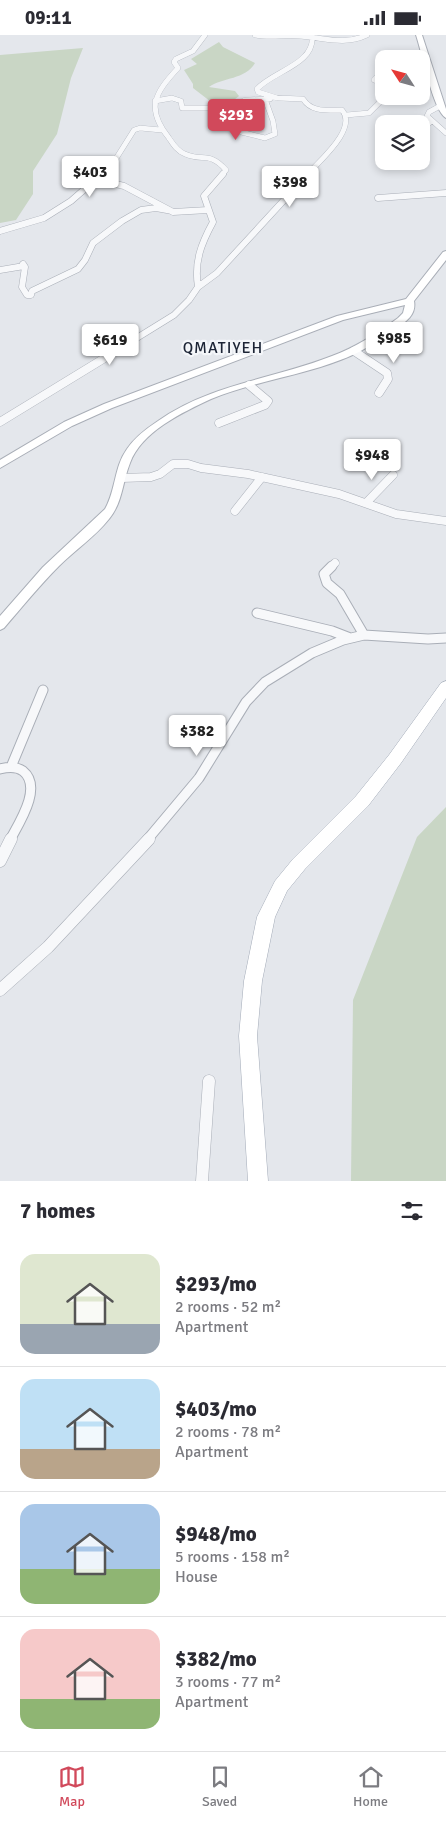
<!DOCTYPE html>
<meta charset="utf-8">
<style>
:root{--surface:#fff;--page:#f7f7f7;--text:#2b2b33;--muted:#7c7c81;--line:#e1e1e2;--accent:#d1495b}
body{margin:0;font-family:Signika,sans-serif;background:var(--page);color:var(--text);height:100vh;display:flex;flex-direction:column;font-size:19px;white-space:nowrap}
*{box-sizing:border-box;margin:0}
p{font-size:16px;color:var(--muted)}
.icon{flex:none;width:28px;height:28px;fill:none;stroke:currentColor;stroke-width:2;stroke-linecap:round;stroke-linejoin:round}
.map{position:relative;height:1146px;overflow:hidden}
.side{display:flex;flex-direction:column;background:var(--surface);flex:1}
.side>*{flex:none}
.needle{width:32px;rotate:306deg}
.controls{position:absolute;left:375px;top:15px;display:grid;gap:10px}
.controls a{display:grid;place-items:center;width:55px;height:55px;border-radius:10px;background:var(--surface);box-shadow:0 2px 8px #0003;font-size:25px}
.price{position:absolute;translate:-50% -42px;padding:0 11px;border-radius:5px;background:#fff;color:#222;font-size:16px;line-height:32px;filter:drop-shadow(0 1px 2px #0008)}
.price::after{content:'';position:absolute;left:50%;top:30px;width:15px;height:11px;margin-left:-8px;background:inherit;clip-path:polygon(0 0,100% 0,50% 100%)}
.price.selected{background:var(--accent);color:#fff}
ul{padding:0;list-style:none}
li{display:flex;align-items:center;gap:15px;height:125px;padding:0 20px}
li+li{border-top:1px solid var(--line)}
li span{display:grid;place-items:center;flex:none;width:140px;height:100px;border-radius:15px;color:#555}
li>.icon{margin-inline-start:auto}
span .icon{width:60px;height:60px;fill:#fffc;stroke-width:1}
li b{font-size:21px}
h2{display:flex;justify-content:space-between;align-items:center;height:60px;padding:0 20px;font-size:21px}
.status{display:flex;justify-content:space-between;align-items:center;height:35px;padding:0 25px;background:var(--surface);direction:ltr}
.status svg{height:14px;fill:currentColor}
.dock{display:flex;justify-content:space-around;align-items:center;height:70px;border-top:1px solid var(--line);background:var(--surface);font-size:14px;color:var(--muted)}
.dock a{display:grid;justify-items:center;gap:2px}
.dock .selected{color:var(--accent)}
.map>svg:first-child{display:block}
.green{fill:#c9d6c5}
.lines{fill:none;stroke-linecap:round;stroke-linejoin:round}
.minor-far4-casing{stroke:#a9aeb7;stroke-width:5.5}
.minor-far3-casing{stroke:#a9aeb7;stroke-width:7}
.minor-far2-casing{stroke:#a9aeb7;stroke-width:9}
.minor-far1-casing{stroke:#a9aeb7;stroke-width:11}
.minor-casing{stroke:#a9aeb7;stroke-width:13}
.secondary-casing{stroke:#a9aeb7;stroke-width:2}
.primary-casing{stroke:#a3abb8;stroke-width:1}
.minor-far4{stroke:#f7f8fa;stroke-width:5}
.minor-far3{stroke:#f7f8fa;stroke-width:6}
.minor-far2{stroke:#f7f8fa;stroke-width:8}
.minor-far1{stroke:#f7f8fa;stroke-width:9}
.minor{stroke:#f7f8fa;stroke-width:12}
.secondary{fill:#fff;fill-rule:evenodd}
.primary{fill:#fff;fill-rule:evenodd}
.labels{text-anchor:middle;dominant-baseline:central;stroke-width:4.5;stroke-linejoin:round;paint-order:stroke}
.far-quarter-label{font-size:16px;letter-spacing:1px;fill:#1d2536;stroke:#f4f6f9}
</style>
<div class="status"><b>09:11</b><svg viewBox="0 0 49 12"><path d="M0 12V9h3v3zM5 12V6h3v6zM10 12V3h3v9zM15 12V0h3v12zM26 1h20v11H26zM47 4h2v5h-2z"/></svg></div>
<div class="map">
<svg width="446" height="1146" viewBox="0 0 446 1146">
<rect width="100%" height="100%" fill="#e4e7ec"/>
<!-- green -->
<path class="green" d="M 219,7 L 223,12 L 255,28 C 245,45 223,42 209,52 L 235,56 L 239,61 L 225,72 L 215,70 L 193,53 L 193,49 L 184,35 L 197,29 L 191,24 Z
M 83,13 L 71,43 L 57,99 L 33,136 L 33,159 L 16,185 L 0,188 L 0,20 Z
M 446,772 L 446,1146 L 351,1146 L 353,965 L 417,802 Z"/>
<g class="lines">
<!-- minor-far4 casing -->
<g class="minor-far4-casing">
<path id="minor-far4" d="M 205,0 L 193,16 L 176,24 L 174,27 L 178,33 C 155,58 145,73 169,103 C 173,109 177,116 185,119 C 203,127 209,116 226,135 L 222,140
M 255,0 C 269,3 283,0 298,1 C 322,2 344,11 367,0
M 393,24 L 418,24
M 384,34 L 374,45 L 384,49
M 155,66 L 172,63 L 181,66 L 182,73 L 216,73 L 225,78 L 241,97 L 265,103 L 275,99 L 273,86 L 265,64
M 440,71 L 429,77 L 427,81 L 446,98
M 346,80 L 369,78 L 386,61
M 248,93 L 240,68 L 245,65 L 270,64
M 421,94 L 432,86
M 101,140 L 117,122 L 134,95 L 140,93 L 161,95
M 307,140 C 319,126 358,94 342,75 C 328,75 312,78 303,64 L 277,63 L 258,57 L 257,54 C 273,36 316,29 312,0"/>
</g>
<!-- minor-far3 casing -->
<g class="minor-far3-casing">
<path id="minor-far3" d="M 95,144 L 124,151 L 173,177 L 208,175
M 378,163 L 446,158
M 0,196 L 44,183 L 71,166 L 102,139
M 23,229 L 25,232 L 22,252 L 27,260 L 31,260 L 32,256 L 78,234 L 85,225 L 93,208 L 122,186 L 141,175 L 156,173 L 167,175
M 0,235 L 24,231
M 198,252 C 194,227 201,209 213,187 L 204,161 L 223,139
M 119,314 L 174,280 L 189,265 L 198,252 L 217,238 L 308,139"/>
</g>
<!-- minor-far2 casing -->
<g class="minor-far2-casing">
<path id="minor-far2" d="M 354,316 L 387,338 L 388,344 L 379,358
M 0,387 L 121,313
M 219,388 L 265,370 L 268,366 L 249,350
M 122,443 L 151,442 L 160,439 L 173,429 L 188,429 L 201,433 L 248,439 L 339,459 L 396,479 L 446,486
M 366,468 L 393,440
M 235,476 L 262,442
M 331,532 L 335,528"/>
</g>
<!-- minor-far1 casing -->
<g class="minor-far1-casing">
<path id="minor-far1" d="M 332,531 L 324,539 L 327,548 L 340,559 L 364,600
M 257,578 L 332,596 L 350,603
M 11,732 L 43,655
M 0,734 C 8,732 16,731 23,736 C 43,752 19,788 10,805
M 147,805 L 199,743 L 246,667 L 265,647 L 312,618 L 343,605 L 364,600 L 428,604 L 446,603"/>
</g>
<!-- minor casing -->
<g class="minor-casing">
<path id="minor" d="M 0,826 L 11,804
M 0,955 L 48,912 L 149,804
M 202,1146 L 209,1046"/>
</g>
<!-- secondary casing -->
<g class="secondary-casing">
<path id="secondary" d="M 416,0 L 422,0 L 446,74 L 446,83 C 433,76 422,17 416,0 Z
M 446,216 L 446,225 L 414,266 C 417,282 402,289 391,297 C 380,304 370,311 359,317 C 312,340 259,344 211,364 C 183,377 141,397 130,428 C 122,448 123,467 109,484 C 95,502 75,515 59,531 C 40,550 22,572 4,593 L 0,595 L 0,581 L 43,532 L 105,474 C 116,455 114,432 127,414 C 135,402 146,394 158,386 C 210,349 274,344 332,321 C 356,312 378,298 398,283 L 403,278 L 405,270 L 343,285 L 112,373 L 72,391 L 0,433 L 0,425 L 64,387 L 104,369 L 337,281 L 406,264 L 443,217 Z"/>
</g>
<!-- primary casing -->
<g class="primary-casing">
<path id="primary" d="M 446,646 L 446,663 L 401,728 L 368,771 L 305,834 L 287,856 L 275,882 L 262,946 L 257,1001 L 268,1146 L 248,1146 L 239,1001 L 244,946 L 257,882 L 275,846 L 293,824 L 356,761 L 389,720 L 441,648 Z"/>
</g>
<!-- minor-far4 -->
<use href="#minor-far4" class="minor-far4"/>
<!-- minor-far3 -->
<use href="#minor-far3" class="minor-far3"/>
<!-- minor-far2 -->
<use href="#minor-far2" class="minor-far2"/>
<!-- minor-far1 -->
<use href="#minor-far1" class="minor-far1"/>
<!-- minor -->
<use href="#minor" class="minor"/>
<!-- secondary -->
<use href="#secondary" class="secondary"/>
<!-- primary -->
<use href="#primary" class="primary"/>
</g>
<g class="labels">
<!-- far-quarter labels -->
<g class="far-quarter-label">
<text x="223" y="313">QMATIYEH</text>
</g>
</g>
</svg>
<div class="controls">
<a><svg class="needle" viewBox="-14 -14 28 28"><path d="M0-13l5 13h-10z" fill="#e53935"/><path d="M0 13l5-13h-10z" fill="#7c7c81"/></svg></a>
<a><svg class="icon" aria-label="layers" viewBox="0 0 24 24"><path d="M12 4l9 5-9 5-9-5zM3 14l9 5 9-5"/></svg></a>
</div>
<b class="price selected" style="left:236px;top:106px">$293</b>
<b class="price" style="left:90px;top:163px">$403</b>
<b class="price" style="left:290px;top:173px">$398</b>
<b class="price" style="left:394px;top:329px">$985</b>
<b class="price" style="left:110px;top:331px">$619</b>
<b class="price" style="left:372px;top:446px">$948</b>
<b class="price" style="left:197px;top:722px">$382</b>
</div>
<section class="side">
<h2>7 homes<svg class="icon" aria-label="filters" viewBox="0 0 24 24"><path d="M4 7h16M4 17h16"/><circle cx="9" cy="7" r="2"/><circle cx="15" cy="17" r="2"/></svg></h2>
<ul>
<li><span style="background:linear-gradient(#dfe7d0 70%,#9aa5b1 0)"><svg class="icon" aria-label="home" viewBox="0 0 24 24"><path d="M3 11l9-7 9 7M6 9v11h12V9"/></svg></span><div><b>$293/mo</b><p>2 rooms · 52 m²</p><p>Apartment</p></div></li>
<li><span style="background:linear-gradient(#bfe0f5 70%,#b9a48a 0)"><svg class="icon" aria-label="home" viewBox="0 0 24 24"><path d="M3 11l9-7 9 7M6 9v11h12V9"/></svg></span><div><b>$403/mo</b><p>2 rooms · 78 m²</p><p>Apartment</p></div></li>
<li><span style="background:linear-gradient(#a9c7e8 65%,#8fb573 0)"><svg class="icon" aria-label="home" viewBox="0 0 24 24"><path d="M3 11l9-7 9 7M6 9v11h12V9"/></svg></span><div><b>$948/mo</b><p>5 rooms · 158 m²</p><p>House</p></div></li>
<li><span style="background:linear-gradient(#f6c9c9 70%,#8fb573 0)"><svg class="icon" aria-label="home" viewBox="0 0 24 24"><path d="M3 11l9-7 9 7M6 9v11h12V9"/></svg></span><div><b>$382/mo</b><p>3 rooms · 77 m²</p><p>Apartment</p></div></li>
</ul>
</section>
<nav class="dock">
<a class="selected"><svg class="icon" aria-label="map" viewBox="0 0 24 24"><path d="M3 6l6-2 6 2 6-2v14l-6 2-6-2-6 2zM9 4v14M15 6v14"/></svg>Map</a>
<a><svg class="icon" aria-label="saved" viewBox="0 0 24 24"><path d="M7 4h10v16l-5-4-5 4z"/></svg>Saved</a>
<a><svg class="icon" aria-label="home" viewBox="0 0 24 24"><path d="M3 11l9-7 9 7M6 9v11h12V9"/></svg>Home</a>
</nav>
